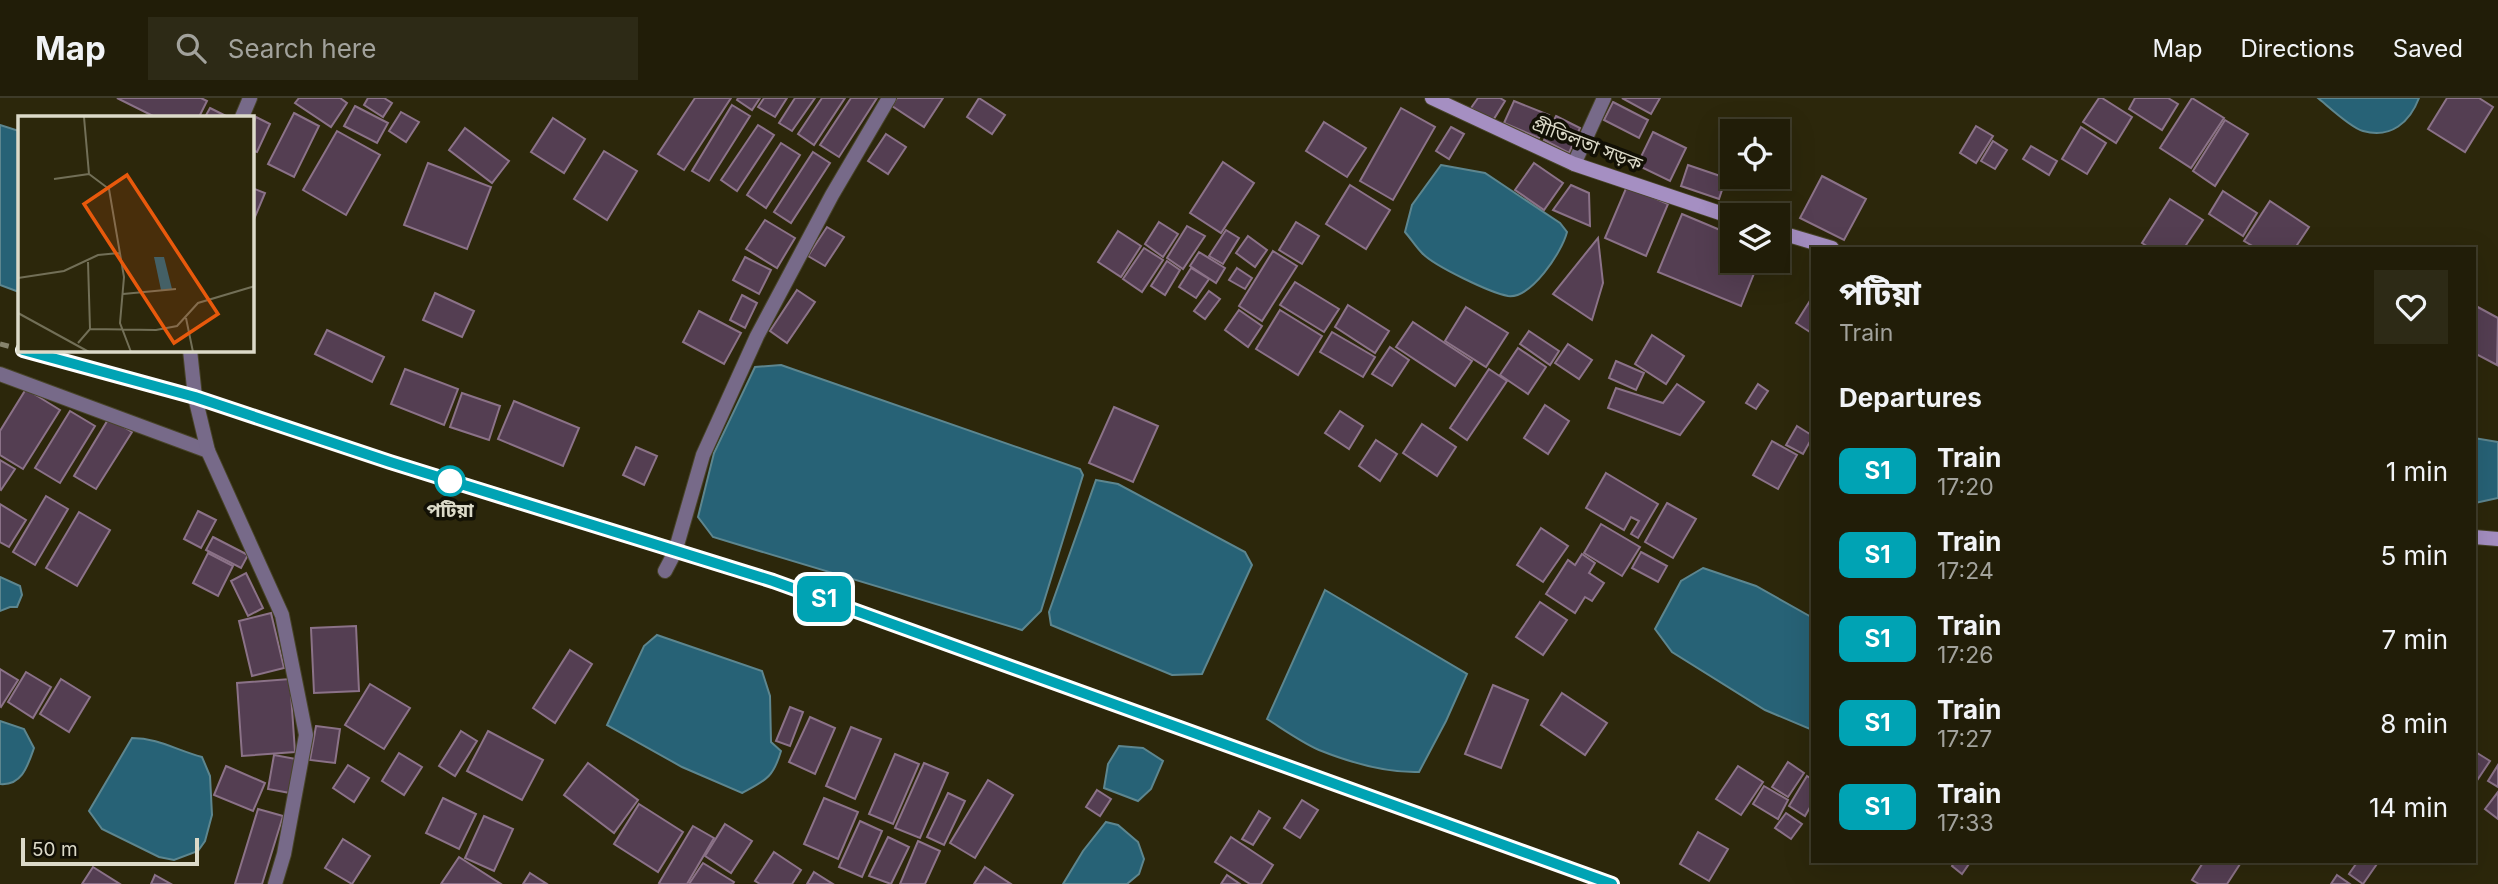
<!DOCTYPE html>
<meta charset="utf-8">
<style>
:root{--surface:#211d08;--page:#2d2a16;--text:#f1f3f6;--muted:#a2a29c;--line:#3e3b29}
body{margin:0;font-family:Inter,"Noto Sans Bengali",sans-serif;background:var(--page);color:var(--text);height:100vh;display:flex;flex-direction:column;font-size:26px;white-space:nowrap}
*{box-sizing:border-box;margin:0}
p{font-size:23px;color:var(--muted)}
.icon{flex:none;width:38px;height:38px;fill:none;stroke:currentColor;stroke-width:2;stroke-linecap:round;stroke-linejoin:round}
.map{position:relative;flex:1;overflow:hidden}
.details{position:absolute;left:1811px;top:149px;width:665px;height:616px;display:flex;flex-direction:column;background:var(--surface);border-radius:0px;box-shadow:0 7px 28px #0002,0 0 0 2px var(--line)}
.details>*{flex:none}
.badge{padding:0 14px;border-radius:10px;font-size:24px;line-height:46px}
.buttons{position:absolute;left:1720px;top:21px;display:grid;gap:14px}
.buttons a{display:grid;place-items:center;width:70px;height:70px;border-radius:0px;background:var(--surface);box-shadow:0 7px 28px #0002,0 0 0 2px var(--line);font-size:35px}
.scale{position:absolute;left:21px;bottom:18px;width:178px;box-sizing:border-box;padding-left:7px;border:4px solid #dcdac9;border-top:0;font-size:19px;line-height:24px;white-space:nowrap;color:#dcdac9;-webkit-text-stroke:5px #121005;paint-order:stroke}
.map>.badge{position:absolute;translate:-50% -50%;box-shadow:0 0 0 4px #fff}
h2{padding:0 28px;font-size:26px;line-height:63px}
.round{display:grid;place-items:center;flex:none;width:74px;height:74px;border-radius:0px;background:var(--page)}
.head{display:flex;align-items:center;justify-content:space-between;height:119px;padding:0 28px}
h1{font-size:33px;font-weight:700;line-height:52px}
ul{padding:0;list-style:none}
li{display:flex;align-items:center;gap:21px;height:84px;padding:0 28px}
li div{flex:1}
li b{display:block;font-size:26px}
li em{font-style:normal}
li .badge{min-width:77px;font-weight:700;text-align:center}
header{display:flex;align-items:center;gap:42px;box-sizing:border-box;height:98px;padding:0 35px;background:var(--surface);border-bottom:2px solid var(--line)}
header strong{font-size:33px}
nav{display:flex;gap:38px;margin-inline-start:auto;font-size:24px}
.search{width:490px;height:63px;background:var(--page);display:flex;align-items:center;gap:18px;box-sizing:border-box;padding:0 24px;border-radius:0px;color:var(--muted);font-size:26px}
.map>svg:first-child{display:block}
</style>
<header>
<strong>Map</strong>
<div class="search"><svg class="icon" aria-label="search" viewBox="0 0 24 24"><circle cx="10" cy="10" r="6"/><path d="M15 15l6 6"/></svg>Search here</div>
<nav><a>Map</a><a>Directions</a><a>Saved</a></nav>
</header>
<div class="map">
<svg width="2498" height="786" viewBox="0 0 2498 786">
<rect width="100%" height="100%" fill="#2c270b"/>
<g fill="#276276" stroke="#5d868f" stroke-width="2">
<path d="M2318 0H2419C2410 24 2391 41 2363 33 2351 30 2329 9 2318 0Z"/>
<path d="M0 27 19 33V194L0 187Z"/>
<path d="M1441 67 1485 75 1560 125 1567 134C1562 154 1531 201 1508 198 1491 195 1434 168 1422 155 1416 149 1411 141 1405 134L1412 107Z"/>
<path d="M781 267 1080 371 1083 377 1041 513 1022 532 713 439 698 419 714 355 755 269Z"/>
<path d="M2474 340 2498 344V400L2475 405Z"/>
<path d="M1096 382 1118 386 1245 454 1252 467 1202 576 1172 577 1051 527 1049 514Z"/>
<path d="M1703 470 1756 488 1813 520V630L1810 631 1765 612 1672 554 1655 531 1681 483Z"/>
<path d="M0 479 20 488 22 497 17 509H10L0 513Z"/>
<path d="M1325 492 1467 576 1446 623 1419 674C1387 675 1349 664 1319 652 1301 644 1283 631 1267 621Z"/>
<path d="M657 537 762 573 770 598 771 644 781 653C773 680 766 682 742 695L682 669 607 627 644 548Z"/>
<path d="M0 623 24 631 34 650C28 667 22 688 0 686Z"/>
<path d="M132 640C158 640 176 652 202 659L210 678 212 717 205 743 198 753 174 762 159 759 102 731 89 713Z"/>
<path d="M1119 648 1143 650 1163 663 1151 691 1138 703 1104 690 1108 666Z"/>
<path d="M1106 724 1118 727 1138 744 1144 761 1139 776 1127 786H1063L1083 753Z"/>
</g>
<g fill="#543e52" stroke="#8b7288" stroke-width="2">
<path d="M117 0H201L207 3 199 19H155Z"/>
<path d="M299 0H340L347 5 331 29 295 5Z"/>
<path d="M368 0H384L392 5 383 19 364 7Z"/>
<path d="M695 0H731L684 72 658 56Z"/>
<path d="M738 0H760L752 12 737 2Z"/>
<path d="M764 0H787L775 19 758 9Z"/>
<path d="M795 0H815L792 33 779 25Z"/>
<path d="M822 0H845L814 47 798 36Z"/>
<path d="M851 0H877L839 59 820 47Z"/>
<path d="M897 0H943L924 29 892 8Z"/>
<path d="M979 0 1005 17 992 36 967 19Z"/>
<path d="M1478 0H1500L1505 3 1492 24 1471 10Z"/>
<path d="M1622 0H1660L1651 16Z"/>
<path d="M2099 0H2102L2132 19 2116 45 2083 24Z"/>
<path d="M2135 0H2168L2178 6 2162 32 2129 11Z"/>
<path d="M2192 0 2224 20 2191 70 2160 50Z"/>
<path d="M2447 0H2479L2493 9 2465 54 2428 31Z"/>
<path d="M1514 3 1549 17 1539 40 1504 25Z"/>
<path d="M1613 4 1648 22 1639 40 1604 22Z"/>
<path d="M732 7 750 18 709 83 692 73Z"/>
<path d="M355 8 388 25 377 45 344 28Z"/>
<path d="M210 10 228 19H205Z"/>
<path d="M1401 10 1435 29 1393 102 1360 83Z"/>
<path d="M401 14 419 24 406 44 389 33Z"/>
<path d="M294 15 319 28 294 79 268 66Z"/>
<path d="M1556 18 1580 30 1569 55 1544 42Z"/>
<path d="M256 19 270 26 257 54 252 52V29Z"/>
<path d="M553 20 585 41 564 75 531 54Z"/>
<path d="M2225 22 2248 36 2215 88 2193 73Z"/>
<path d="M1324 24 1366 50 1347 79 1306 53Z"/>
<path d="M758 27 774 37 737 93 721 82Z"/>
<path d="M1976 28 1993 38 1976 65 1960 55Z"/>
<path d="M1451 29 1464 36 1449 61 1436 53Z"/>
<path d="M2081 29 2106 45 2087 76 2062 61Z"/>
<path d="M465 30 509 63 492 85 449 52Z"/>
<path d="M337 33 380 57 346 117 303 92Z"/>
<path d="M1653 34 1686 50 1670 83 1637 67Z"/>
<path d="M886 36 906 49 888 76 868 63Z"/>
<path d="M1993 43 2007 52 1995 71 1981 63Z"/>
<path d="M781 45 800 57 766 110 747 97Z"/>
<path d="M2031 48 2057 63 2049 77 2023 61Z"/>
<path d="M604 53 637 73 607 122 574 101Z"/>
<path d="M813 54 830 65 791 125 774 114Z"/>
<path d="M1223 64 1254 85 1221 135 1190 115Z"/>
<path d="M428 65 491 89 467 151 404 127Z"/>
<path d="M1534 65 1563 85 1544 112 1515 92Z"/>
<path d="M1688 67 1726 80 1719 101 1681 88Z"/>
<path d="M1822 78 1866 101 1844 142 1800 120Z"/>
<path d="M1350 87 1390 112 1366 151 1326 126Z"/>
<path d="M1571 87 1589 95 1590 128 1553 112Z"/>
<path d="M1627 88 1668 106 1646 158 1605 140Z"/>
<path d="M252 90 265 95 252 126Z"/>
<path d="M2223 93 2257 115 2243 138 2209 116Z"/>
<path d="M2170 101 2203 122 2184 150H2150L2142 145Z"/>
<path d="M2270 103 2309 129 2295 150H2256L2244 143Z"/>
<path d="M1682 116 1732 137V163H1759L1741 208 1658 174Z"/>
<path d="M765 122 795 140 777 170 746 151Z"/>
<path d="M1159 124 1178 136 1163 159 1145 146Z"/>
<path d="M1296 124 1319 138 1302 166 1279 152Z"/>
<path d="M1187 128 1205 138 1183 171 1167 160Z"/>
<path d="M827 129 844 139 825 168 808 158Z"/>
<path d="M1226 132 1239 140 1223 166 1209 158Z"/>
<path d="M1118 133 1141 148 1121 179 1098 164Z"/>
<path d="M1248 138 1267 152 1255 169 1236 155Z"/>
<path d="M1598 140 1603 185 1592 222 1553 196Z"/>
<path d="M1144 150 1163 162 1142 194 1123 181Z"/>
<path d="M1273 153 1297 168 1262 223 1239 208Z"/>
<path d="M1199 154 1225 170 1216 185 1190 168Z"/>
<path d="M745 159 771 172 759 196 733 182Z"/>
<path d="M1167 163 1180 172 1165 197 1151 188Z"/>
<path d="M1191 170 1209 181 1196 200 1179 189Z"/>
<path d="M1237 170 1252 180 1245 191 1229 182Z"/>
<path d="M1295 184 1339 211 1324 234 1280 207Z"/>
<path d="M797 192 815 204 787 245 770 233Z"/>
<path d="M1209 193 1220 201 1205 221 1194 213Z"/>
<path d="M435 195 474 213 462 239 423 222Z"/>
<path d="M742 197 757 205 745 230 730 222Z"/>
<path d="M1813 198V236L1796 225Z"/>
<path d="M1348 207 1389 233 1375 255 1335 229Z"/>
<path d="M2474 207 2498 220 2497 267 2474 255Z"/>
<path d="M1466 209 1508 235 1486 269 1445 243Z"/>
<path d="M1239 212 1262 228 1248 249 1225 232Z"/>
<path d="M1280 212 1322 238 1298 277 1256 251Z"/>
<path d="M699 213 741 235 724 266 683 244Z"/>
<path d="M1413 224 1472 263 1455 288 1396 249Z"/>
<path d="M327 232 384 259 372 284 315 256Z"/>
<path d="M1529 233 1559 253 1550 267 1520 246Z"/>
<path d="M1332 234 1375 259 1363 279 1320 254Z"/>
<path d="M1652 237 1684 258 1666 286 1635 266Z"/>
<path d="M1568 246 1592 262 1579 281 1555 265Z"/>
<path d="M1390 249 1409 262 1392 288 1372 276Z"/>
<path d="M1518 250 1546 269 1528 296 1500 277Z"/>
<path d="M1616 263 1644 275 1636 292 1609 280Z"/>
<path d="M405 271 458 291 444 327 391 306Z"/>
<path d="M1489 271 1507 283 1467 342 1450 330Z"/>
<path d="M1677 286 1704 304 1680 337 1608 310 1616 290 1663 305Z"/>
<path d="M1758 286 1768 293 1756 311 1746 305Z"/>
<path d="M26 291 60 312 23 371 0 357V333Z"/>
<path d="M462 295 500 308 489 342 450 329Z"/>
<path d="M514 303 579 330 563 368 498 341Z"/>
<path d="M1545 307 1569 323 1548 356 1524 340Z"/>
<path d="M1114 309 1158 328 1133 384 1089 365Z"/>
<path d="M70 313 95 328 60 385 35 370Z"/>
<path d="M1340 313 1363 328 1349 351 1325 335Z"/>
<path d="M109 320 132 334 96 391 74 378Z"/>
<path d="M1422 326 1456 349 1437 378 1403 355Z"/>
<path d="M1797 328 1813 338 1803 356 1786 347Z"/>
<path d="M1376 342 1397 356 1380 383 1359 368Z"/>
<path d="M1772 343 1797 357 1778 391 1753 377Z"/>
<path d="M636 349 657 358 644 387 623 377Z"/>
<path d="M0 362 15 371 1 392 0 391Z"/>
<path d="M1606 375 1658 406 1638 440 1631 436 1639 423 1631 419 1624 432 1586 410Z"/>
<path d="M46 398 68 411 35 467 13 454Z"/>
<path d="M1667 405 1696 421 1673 460 1645 444Z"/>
<path d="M0 406 26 422 9 449 0 444Z"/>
<path d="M198 413 216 422 201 450 184 441Z"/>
<path d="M79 414 110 432 77 488 46 470Z"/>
<path d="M1601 426 1640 449 1622 478 1584 455Z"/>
<path d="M1541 430 1568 448 1543 484 1517 467Z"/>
<path d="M213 439 248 457 241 470 206 452Z"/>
<path d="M1641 454 1667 468 1658 484 1632 470Z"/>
<path d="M208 455 233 468 218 498 193 485Z"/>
<path d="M1582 456 1595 465 1589 475 1604 485 1592 503 1585 499 1575 515 1546 496 1568 462 1575 467Z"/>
<path d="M246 475 263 510 248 518 231 483Z"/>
<path d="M1540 504 1567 522 1543 557 1516 539Z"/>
<path d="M271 515 284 570 252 578 239 523Z"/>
<path d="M356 528 359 593 314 595 311 530Z"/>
<path d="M570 552 592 566 555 625 533 610Z"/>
<path d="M0 571 18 582 1 609 0 608Z"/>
<path d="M26 574 51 589 33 620 8 604Z"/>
<path d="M61 581 90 599 69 634 40 616Z"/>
<path d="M290 581 295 654 242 658 237 585Z"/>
<path d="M370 586 410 610 384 651 345 627Z"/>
<path d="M1493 587 1528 602 1501 670 1465 656Z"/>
<path d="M1562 595 1607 625 1585 657 1541 627Z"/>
<path d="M790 609 803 614 790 648 776 643Z"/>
<path d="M810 619 835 630 815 676 789 664Z"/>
<path d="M316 628 340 631 335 665 310 662Z"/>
<path d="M851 629 881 641 855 701 826 688Z"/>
<path d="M461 633 477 643 455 678 439 668Z"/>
<path d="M488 633 543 662 522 702 467 673Z"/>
<path d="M2474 653 2490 663 2474 687Z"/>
<path d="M399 655 422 669 404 697 382 683Z"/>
<path d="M895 656 919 666 893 726 869 716Z"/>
<path d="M274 657 296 661 290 695 268 691Z"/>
<path d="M1788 664 1804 675 1788 699 1772 689Z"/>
<path d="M588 665 638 702 614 735 564 697Z"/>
<path d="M924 665 948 675 920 740 895 730Z"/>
<path d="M348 667 369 680 354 704 333 690Z"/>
<path d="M2498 667V689L2488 683Z"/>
<path d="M226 668 265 685 253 713 214 697Z"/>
<path d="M1738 668 1763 684 1741 717 1716 701Z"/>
<path d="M1807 678 1813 682V704L1805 718 1789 708Z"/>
<path d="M988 682 1013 697 975 760 950 745Z"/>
<path d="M1764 688 1788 702 1778 721 1753 706Z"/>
<path d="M1097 692 1111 701 1100 718 1086 709Z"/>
<path d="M2498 694V721L2485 711Z"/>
<path d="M948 695 965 703 944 747 927 739Z"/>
<path d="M443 700 476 716 459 751 426 735Z"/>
<path d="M824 700 858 714 838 761 804 746Z"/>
<path d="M1302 702 1318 712 1300 740 1284 730Z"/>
<path d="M639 706 683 734 658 774 614 746Z"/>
<path d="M258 711 283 718 262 786H235Z"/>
<path d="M1259 713 1270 720 1253 747 1242 741Z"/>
<path d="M1786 715 1802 726 1791 741 1775 730Z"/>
<path d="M484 718 513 731 494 773 465 760Z"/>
<path d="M860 723 882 733 862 779 839 769Z"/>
<path d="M725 726 752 743 731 775 705 758Z"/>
<path d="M693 728 714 740 687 786H661L659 785Z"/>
<path d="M1698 734 1728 751 1709 783 1680 766Z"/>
<path d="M888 739 909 749 891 786 869 778Z"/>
<path d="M1231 739 1273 767 1261 786H1250L1215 764Z"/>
<path d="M343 741 370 758 352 786 325 770Z"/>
<path d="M918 743 940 753 925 786H900Z"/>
<path d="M774 754 801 772 792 786H760L755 783Z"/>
<path d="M459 759 501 786H441Z"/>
<path d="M1955 763H1971L1962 776 1952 768Z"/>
<path d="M2204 763H2242L2227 786H2199L2192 782Z"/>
<path d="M2358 763H2379L2363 786 2349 776Z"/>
<path d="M703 765 734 784 733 786H689Z"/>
<path d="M93 769 120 786H82Z"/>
<path d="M985 769 1011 786H974Z"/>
<path d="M814 774 833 786H807Z"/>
<path d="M530 775 547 786H523Z"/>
<path d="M155 777 171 786H151Z"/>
<path d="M1227 777 1240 786H1221Z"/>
<path d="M2337 777 2350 786H2331Z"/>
</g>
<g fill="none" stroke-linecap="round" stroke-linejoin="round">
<g stroke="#484429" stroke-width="16">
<g id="minor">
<path d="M1574 66 1604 0"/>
<path d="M0 276 208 353"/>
<path d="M665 473 675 454 703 357 757 238 832 97 889 0"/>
</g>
</g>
<g stroke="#484429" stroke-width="16">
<g id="tertiary">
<path d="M242 19 250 0"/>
<path d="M190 252 195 299 208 353 282 517 306 637 284 756 275 786"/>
</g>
</g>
<g stroke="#484429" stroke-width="16">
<g id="secondary">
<path d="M1432 0 1574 66 1732 119"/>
<path d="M1778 134 1832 150"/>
<path d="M2474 439 2498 441"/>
</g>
</g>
<use href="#minor" stroke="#776a89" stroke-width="14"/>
<use href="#tertiary" stroke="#776a89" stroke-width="14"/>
<use href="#secondary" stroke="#a58fc2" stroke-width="14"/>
<g stroke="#86836c" stroke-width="5" stroke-dasharray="9 9" stroke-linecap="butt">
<path d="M0 246 19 251"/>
<path d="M23 252 195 299 390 364 773 483 1612 786"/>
</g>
</g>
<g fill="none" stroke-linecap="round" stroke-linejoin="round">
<g stroke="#fff" stroke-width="16">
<path id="line" d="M23 252 195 299 390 364 773 483 1612 786"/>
</g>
<use href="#line" stroke="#00a3b4" stroke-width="10"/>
</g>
<circle fill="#fff" stroke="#00a3b4" stroke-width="3.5" cx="450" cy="383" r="14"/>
<g text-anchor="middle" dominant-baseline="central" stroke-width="7" stroke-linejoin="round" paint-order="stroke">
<g font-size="19" fill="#dcdac9" stroke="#121005">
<text transform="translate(1587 46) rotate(21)">প্রীতিলতা সড়ক</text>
</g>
<g font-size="19" font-weight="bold" fill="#dcdac9" stroke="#121005">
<text x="450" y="412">পটিয়া</text>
</g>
</g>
<g transform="translate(18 18)">
<rect width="236" height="236" fill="#2c270b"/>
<path d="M136 141H146L154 173 143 174Z" fill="#276276"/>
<path fill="none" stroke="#726f57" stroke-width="2" d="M66 1 71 58 91 73 106 161 102 207 113 236M36 63 71 58M70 146 72 213M0 162 46 155 80 139 101 137M105 178 158 173M0 197 71 236M168 202 175 236M60 227 72 213 138 214 159 210 180 187 237 170"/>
<path fill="#e8590c" fill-opacity="0.15" stroke="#e8590c" stroke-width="3.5" d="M109 59 200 198 156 227 66 88Z"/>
<rect width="236" height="236" fill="none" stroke="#dcdac9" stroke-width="3.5"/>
</g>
</svg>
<div class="buttons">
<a><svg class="icon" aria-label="locate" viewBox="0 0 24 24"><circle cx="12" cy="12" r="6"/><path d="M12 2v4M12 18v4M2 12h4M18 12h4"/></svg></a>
<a><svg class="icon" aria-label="layers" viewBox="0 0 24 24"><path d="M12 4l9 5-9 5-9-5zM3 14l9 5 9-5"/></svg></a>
</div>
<div class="scale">50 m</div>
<b class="badge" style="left:824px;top:501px;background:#00a3b4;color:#fff">S1</b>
<section class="details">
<div class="head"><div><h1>পটিয়া</h1><p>Train</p></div><a class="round"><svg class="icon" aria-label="heart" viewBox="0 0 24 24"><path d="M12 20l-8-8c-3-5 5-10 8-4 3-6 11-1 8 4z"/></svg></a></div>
<h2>Departures</h2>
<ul>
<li><span class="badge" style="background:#00a3b4;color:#fff">S1</span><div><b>Train</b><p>17:20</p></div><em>1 min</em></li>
<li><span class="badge" style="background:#00a3b4;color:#fff">S1</span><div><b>Train</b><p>17:24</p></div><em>5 min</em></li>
<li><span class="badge" style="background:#00a3b4;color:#fff">S1</span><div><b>Train</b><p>17:26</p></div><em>7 min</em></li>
<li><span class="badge" style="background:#00a3b4;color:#fff">S1</span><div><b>Train</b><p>17:27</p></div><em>8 min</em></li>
<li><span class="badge" style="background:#00a3b4;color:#fff">S1</span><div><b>Train</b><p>17:33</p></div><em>14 min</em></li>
</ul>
</section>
</div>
